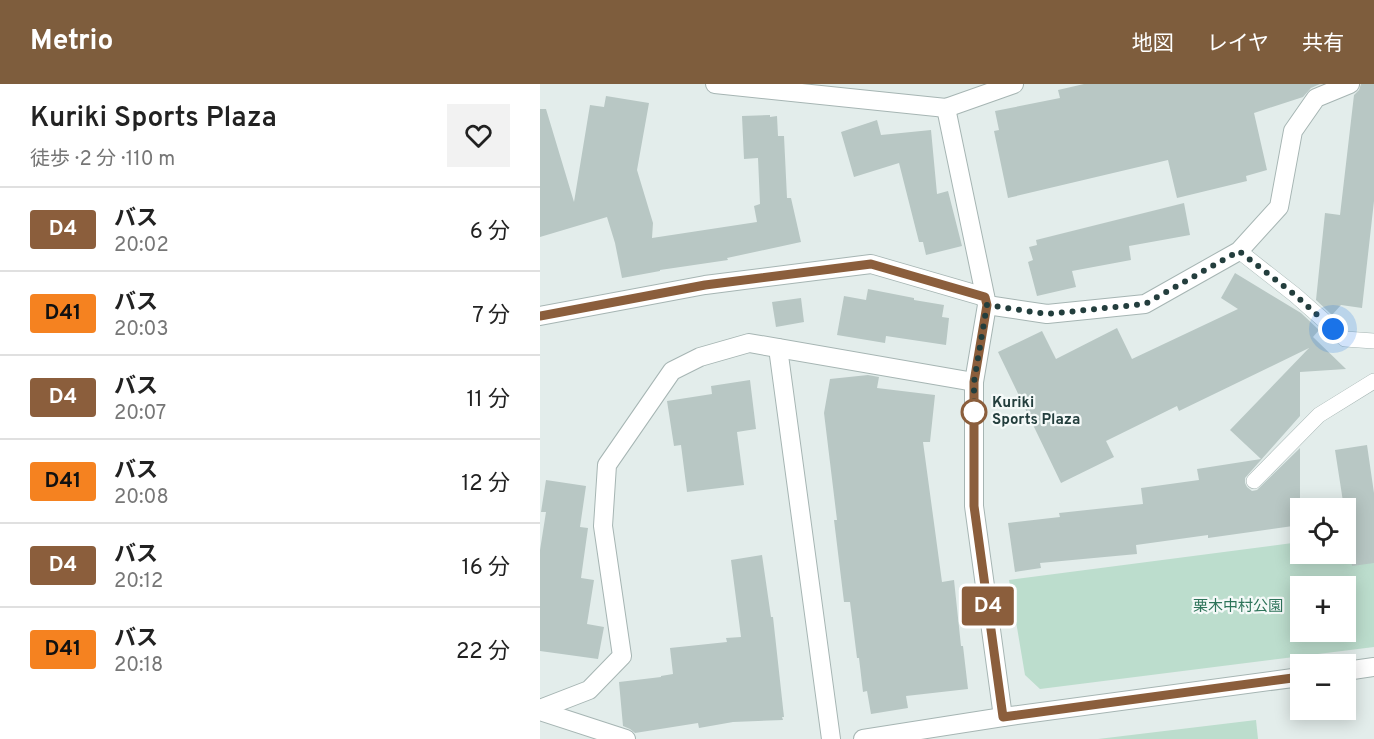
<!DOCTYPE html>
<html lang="ja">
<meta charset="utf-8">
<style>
:root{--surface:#fff;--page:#f2f2f2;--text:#222;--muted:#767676;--line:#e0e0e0;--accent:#7e5d3d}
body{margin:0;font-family:Overpass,"Noto Sans JP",sans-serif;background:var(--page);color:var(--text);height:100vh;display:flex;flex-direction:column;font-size:22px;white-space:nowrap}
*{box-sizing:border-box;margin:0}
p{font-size:20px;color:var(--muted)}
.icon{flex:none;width:33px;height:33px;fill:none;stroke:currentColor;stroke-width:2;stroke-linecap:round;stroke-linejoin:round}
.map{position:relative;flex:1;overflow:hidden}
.sheet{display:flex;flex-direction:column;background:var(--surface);width:540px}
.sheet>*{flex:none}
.badge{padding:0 12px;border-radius:4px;font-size:21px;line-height:39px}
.fabs{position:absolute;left:750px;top:414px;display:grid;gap:12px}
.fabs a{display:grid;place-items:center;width:66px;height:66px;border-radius:0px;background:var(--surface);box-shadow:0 3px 15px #0003;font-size:30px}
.you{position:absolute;width:30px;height:30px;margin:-15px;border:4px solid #fff;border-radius:50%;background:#1a73e8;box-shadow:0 0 0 9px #1a73e833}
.map>.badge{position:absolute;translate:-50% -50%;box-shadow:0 0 0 3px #fff}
.round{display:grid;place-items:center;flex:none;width:63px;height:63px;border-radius:0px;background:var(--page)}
.headline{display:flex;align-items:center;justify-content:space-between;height:102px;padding:0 30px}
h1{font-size:28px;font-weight:600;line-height:45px}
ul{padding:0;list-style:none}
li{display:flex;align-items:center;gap:18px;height:84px;padding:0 30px;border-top:2px solid var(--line)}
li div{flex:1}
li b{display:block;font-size:22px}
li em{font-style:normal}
li .badge{min-width:66px;font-weight:700;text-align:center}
header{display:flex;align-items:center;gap:36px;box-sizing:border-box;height:84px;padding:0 30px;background:var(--accent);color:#fff}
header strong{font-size:28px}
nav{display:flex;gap:33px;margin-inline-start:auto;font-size:21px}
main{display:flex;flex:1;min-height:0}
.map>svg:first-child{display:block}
</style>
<header>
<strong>Metrio</strong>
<nav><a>地図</a><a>レイヤ</a><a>共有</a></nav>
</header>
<main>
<section class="sheet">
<div class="headline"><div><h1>Kuriki Sports Plaza</h1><p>徒歩 · 2 分 · 110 m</p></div><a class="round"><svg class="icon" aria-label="heart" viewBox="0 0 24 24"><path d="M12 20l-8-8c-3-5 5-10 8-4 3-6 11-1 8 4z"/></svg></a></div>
<ul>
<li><span class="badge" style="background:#8b5e3c;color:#fff">D4</span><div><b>バス</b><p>20:02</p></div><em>6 分</em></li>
<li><span class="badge" style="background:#f58220;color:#111">D41</span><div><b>バス</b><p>20:03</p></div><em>7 分</em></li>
<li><span class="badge" style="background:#8b5e3c;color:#fff">D4</span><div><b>バス</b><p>20:07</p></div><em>11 分</em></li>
<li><span class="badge" style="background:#f58220;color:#111">D41</span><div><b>バス</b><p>20:08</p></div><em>12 分</em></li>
<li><span class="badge" style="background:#8b5e3c;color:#fff">D4</span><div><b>バス</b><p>20:12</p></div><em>16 分</em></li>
<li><span class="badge" style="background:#f58220;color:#111">D41</span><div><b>バス</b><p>20:18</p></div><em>22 分</em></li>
</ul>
</section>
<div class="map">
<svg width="834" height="655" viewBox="0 0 834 655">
<rect width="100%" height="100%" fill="#e3edeb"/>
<g fill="#bcddcd" fill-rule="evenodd">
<path d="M834 449V563L500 605 485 591 469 496 760 458V470H806V452ZM760 502H806V548H760Z"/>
<path d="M716 636 718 655H558Z"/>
</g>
<g fill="#b8c7c4">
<path d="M544 0H780L771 4 763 13 714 29 727 86 706 92 707 97 637 114 628 76 468 114 454 47 459 46 455 27 520 14 518 6Z"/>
<path d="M821 0H834V117L822 224 801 221 792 231 776 216 785 129 800 131 814 11 819 6Z"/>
<path d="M66 12 109 19 97 86 113 139 112 154 217 138 214 122 220 120 218 74 204 75 202 32 230 31V33L237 32 238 52H244L247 114H251L261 158 187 174 188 176 120 186V187L82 194 75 159 67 133 0 153V25H6L34 118 50 21 64 23Z"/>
<path d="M337 36 341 51 391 46 397 110 408 107 422 162 386 171 383 158H379L359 79 314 93 301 48Z"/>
<path d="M644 119 650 151 589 162 591 176 532 187 536 203 497 212 488 178 493 176 489 163 497 161 496 156Z"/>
<path d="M695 189 761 229 779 246 773 253 806 285 760 288V332L705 394V399L707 403 712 407 717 406 760 364V441L668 454V451L596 461 597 470 500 479 501 484 475 488 468 439 520 433 519 429 603 420 601 404 659 396 657 385 721 375 690 346 769 264 639 327 637 322 566 357 574 373 521 399 458 268 502 247 516 275 577 244 592 275 698 225 681 214Z"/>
<path d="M328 205 374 214V216L404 221 402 233 409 234 406 261 346 252 345 259 297 251 304 212 326 216Z"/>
<path d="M261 214 264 238 236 243 232 218Z"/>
<path d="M328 291 339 293 337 304 395 311 390 358H383L402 498 414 496 421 562H423L428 605 366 612 368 624 331 630 327 607 323 608 319 574H317L310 518H304L294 436H297L284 329 290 295Z"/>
<path d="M210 296 216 345 197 348 204 401 147 408 141 361 134 362 127 317 172 310 171 302Z"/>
<path d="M827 361 834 409V479L812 482 806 436V424H804L795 366Z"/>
<path d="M6 396 46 402 40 443 48 444 41 494 54 496 47 540 64 543 58 575 0 567V466L6 428H1Z"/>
<path d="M222 471 231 533H233L244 633H242L243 636 193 638 159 644 158 639 95 649 90 645 83 642 79 598 121 593V592L133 590 130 564 187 558 186 554 201 553 191 476Z"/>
</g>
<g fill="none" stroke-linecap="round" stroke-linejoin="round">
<g stroke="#a6b5b3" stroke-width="16">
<g id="service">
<path d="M699 167 755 211 805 255 834 257"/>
<path d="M714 397 779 331 834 297"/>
</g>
</g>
<g stroke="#a6b5b3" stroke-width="20">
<g id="minor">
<path d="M175 0 406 24 474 0"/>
<path d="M406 24 447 221 434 298V422L463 633"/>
<path d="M447 221 507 230 605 220 699 167 739 123 753 47 776 14 810 0"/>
<path d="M0 232 165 201 331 180 445 213"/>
<path d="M238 264 291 655"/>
<path d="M806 587 834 583"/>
<path d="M0 625 49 606 82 572 63 442 67 381 132 287 160 273 209 259 434 298"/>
<path d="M0 627 86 655"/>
<path d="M323 655 463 633 760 593"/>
</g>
</g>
<use href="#service" stroke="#fff" stroke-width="15"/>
<use href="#minor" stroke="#fff" stroke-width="18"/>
</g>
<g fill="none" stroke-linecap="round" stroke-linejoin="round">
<g stroke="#fff" stroke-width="14">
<path id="line" d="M0 232 165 201 331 180 445 213 447 221 434 298V422L463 633 760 593"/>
</g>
<use href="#line" stroke="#8b5e3c" stroke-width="9"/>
<path stroke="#233e3d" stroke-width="6" stroke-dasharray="0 10.8" d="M434 328V298L447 221 507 230 605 220 699 167 755 211 793 245"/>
</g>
<circle fill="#fff" stroke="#8b5e3c" stroke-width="3" cx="434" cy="328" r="12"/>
<g text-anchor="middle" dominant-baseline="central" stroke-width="4.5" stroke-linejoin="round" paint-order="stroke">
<g font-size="15" font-weight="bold" fill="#233e3d" stroke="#f4f9f8" text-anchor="start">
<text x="452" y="319">Kuriki<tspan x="452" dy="17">Sports Plaza</tspan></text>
</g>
<g font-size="15" fill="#2e745a" stroke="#f4f9f8">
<text x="698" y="523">栗木中村公園</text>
</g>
</g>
</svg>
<div class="fabs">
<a><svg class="icon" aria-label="locate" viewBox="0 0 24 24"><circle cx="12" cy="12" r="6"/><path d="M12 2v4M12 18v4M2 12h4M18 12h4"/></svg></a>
<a>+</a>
<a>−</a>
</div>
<div class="you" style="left:793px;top:245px"></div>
<b class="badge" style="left:448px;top:522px;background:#8b5e3c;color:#fff">D4</b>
</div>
</main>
